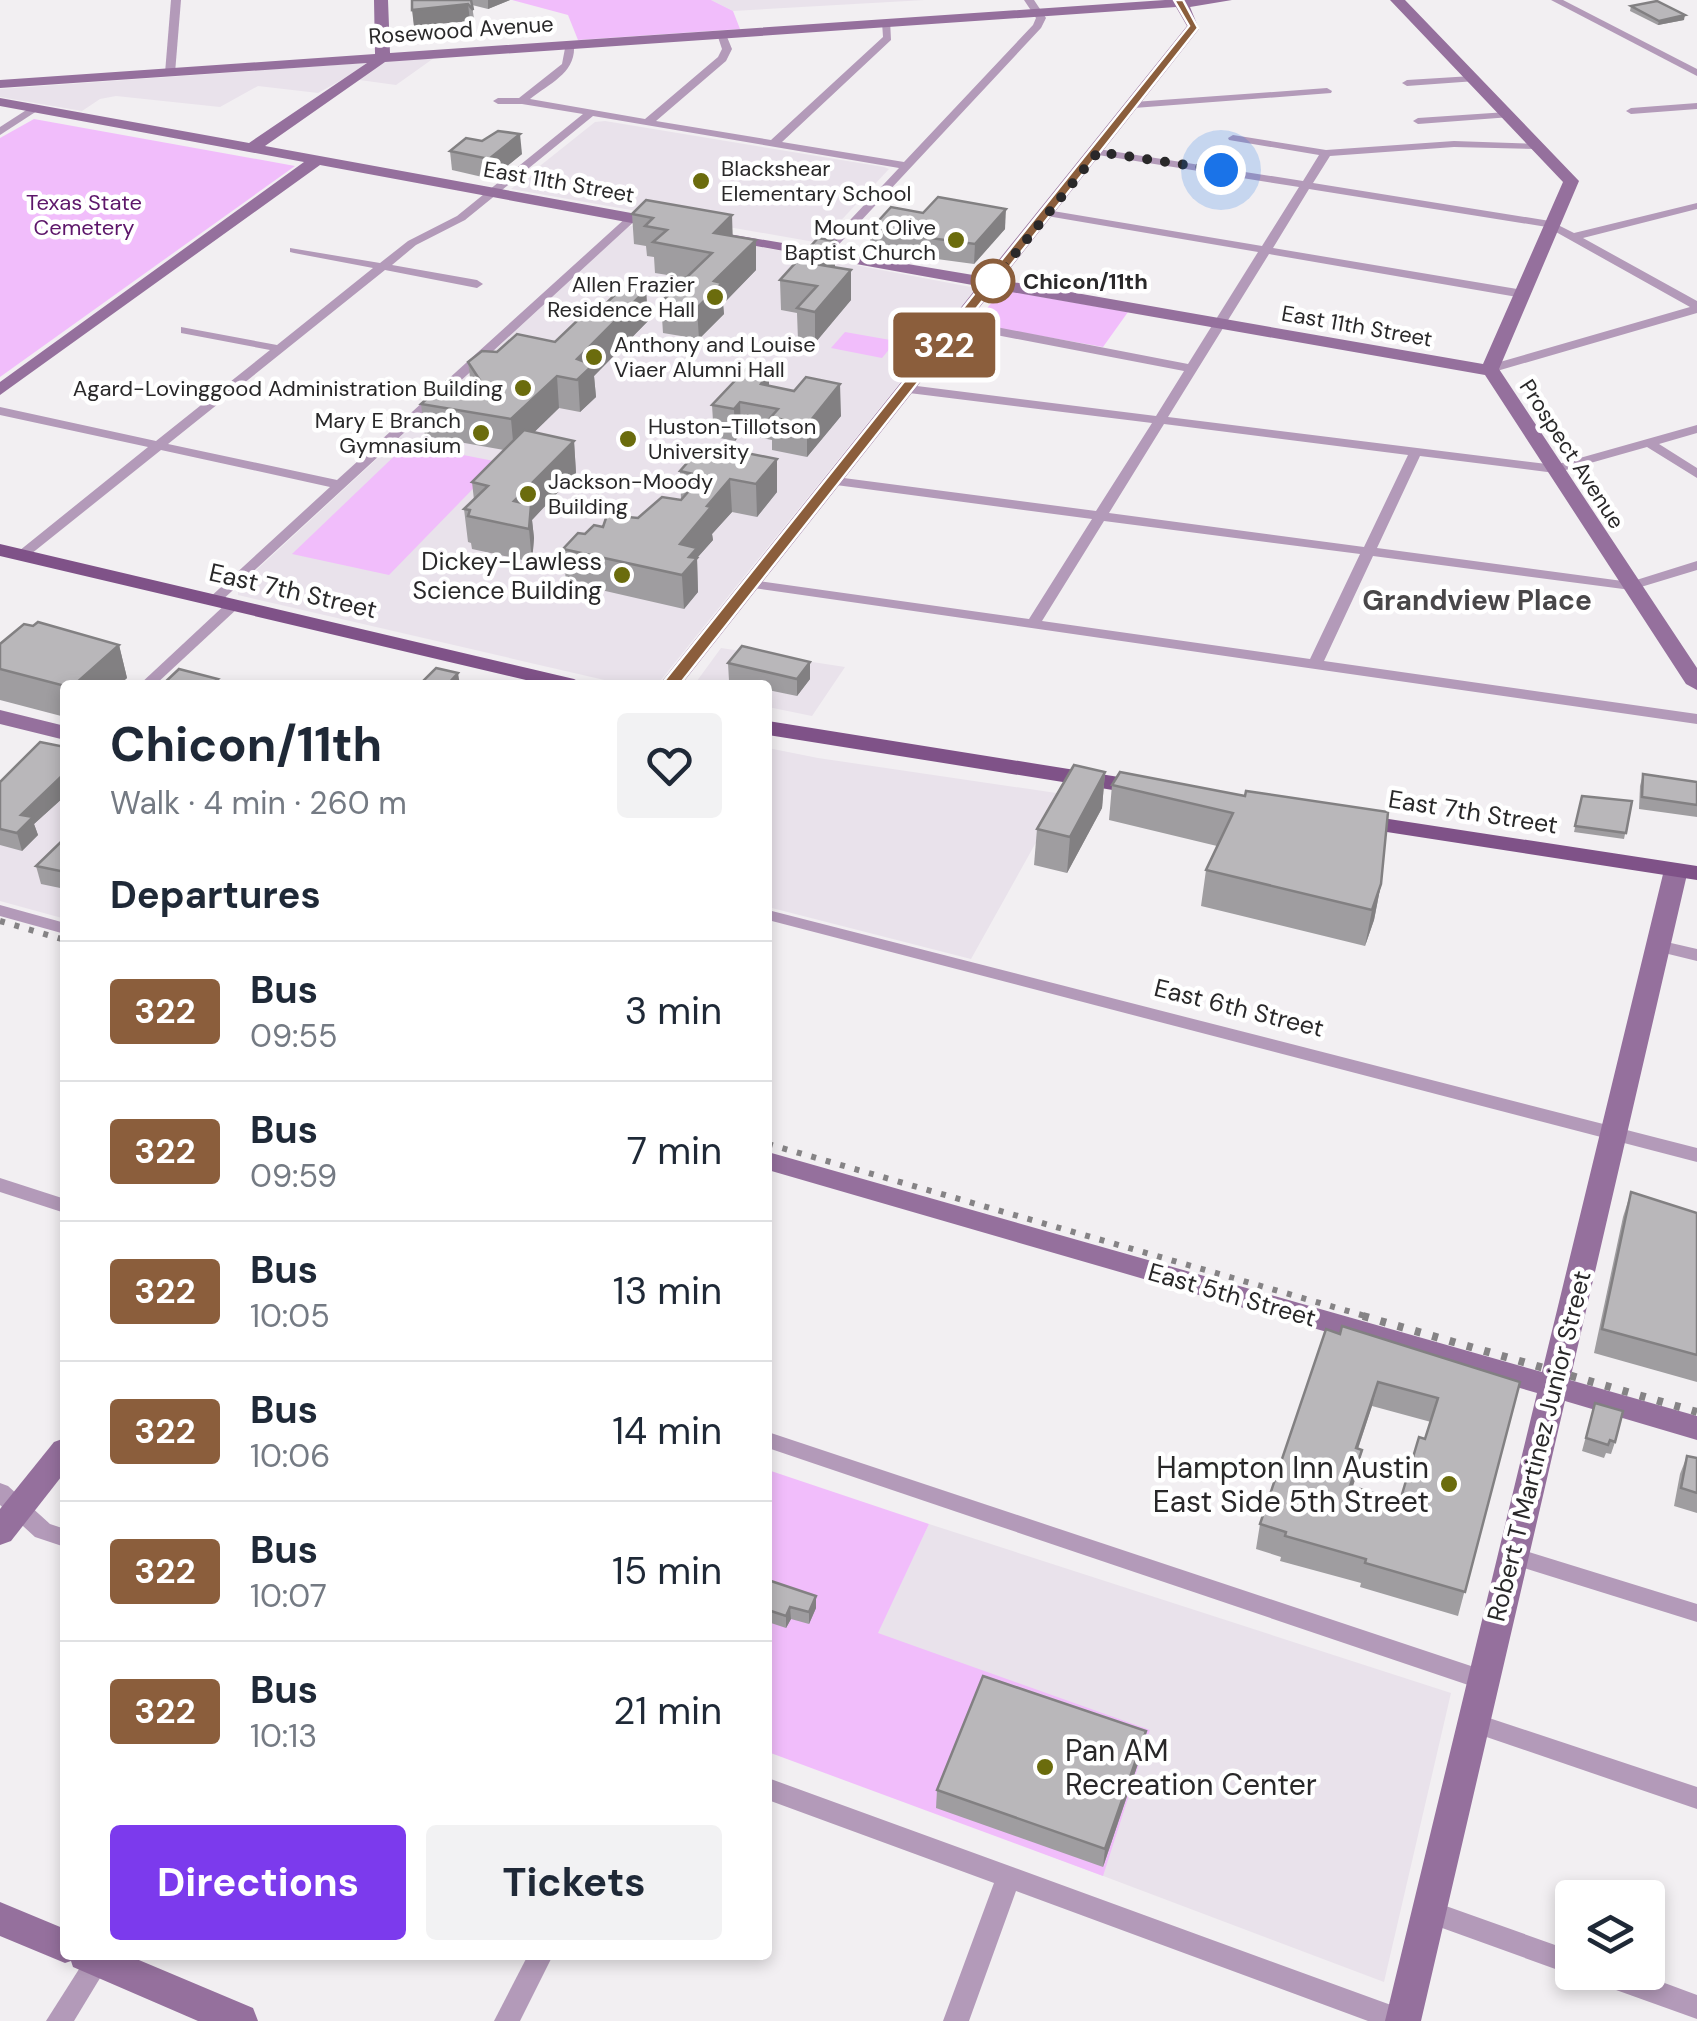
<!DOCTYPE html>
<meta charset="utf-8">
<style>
:root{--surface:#fff;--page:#f2f2f3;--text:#1f2937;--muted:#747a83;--line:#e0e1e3;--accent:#7c3aed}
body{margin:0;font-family:"DM Sans",sans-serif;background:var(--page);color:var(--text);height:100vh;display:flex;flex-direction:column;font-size:38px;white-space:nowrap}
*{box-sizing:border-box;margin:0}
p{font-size:32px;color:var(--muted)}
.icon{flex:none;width:55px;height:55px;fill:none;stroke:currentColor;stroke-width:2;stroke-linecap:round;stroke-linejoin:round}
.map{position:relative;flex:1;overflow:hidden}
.sheet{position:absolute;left:60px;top:680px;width:712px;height:1280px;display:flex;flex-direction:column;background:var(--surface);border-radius:10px;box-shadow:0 5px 15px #0003}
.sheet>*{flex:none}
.badge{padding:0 20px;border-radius:8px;font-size:35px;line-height:65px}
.tools{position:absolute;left:1555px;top:1880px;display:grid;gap:20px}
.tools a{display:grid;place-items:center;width:110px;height:110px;border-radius:10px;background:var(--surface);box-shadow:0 5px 15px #0003;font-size:50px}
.you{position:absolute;width:50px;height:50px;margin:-25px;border:8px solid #fff;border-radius:50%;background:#1a73e8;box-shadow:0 0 0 15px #1a73e833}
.map>.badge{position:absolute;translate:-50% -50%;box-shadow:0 0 0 5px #fff}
h2{padding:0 50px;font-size:38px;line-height:90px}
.round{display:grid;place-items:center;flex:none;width:105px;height:105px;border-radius:10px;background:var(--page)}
.summary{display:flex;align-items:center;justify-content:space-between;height:170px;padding:0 50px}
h1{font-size:48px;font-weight:700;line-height:75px}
.action{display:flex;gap:20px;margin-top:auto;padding:20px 50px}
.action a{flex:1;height:115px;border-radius:10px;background:var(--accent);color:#fff;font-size:40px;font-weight:700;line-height:115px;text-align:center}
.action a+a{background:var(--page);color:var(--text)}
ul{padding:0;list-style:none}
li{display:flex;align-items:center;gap:30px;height:140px;padding:0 50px;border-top:2px solid var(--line)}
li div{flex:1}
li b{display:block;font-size:38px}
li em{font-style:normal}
li .badge{min-width:110px;font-weight:700;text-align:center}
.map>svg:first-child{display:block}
</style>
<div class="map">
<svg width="1697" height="2021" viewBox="0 0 1697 2021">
<rect width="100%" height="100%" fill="#f2eff2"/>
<g fill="#e9e2eb">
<path d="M711 0H925L733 11Z"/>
<path d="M434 58 396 85 345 78 318 93 258 86 220 107 116 96 100 99 82 111 0 97V89Z"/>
<path d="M605 121 884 167 889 169 820 243 511 189 595 122Z"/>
<path d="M639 224 976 288 657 685H626L238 595V587L628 227Z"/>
<path d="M721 648 845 667 812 716 768 707V685H694Z"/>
<path d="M65 742V915L62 918 0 901V801Z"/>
<path d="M768 748 818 758 1063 794 971 959 768 907Z"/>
<path d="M929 1524 1451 1693 1384 1982 881 1792 877 1633Z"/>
</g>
<g fill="#f1bdfb">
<path d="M512 0H711L733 11 740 29 578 40 568 15Z"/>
<path d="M34 119 295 166 0 377V138Z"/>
<path d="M1002 290 1128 312 1103 347 974 324Z"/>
<path d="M845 332 896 341 882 358 831 348Z"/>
<path d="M407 444 499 462 389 575 292 554Z"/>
<path d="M768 1470 929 1524 878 1633 1150 1730 1103 1876 768 1752Z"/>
</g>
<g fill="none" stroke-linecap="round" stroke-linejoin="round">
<g fill="#b39ab9" fill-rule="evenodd">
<path d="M171 0H181L175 73 170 76 165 73Z"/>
<path d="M1024 0H1034L1046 18 1041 28 829 255 819 253 899 168 593 116 465 220 416 245 392 265 477 280 483 284 477 288 385 270 168 444 337 480 628 216 638 218 219 603H209L207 600 330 487 161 450 26 558 21 559 14 555 148 447 0 415V407L156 441 270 350 181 333V327L277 345 373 268 294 253 290 252V248L380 263 408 241 457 216 583 114 522 104H498L493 101 498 98H519L562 64 566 43 574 45C576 73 550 83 530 99L645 119 718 57 722 49 717 34 725 32 732 49 726 61 656 121 771 140 883 37 882 22 890 20 891 40 782 142 904 162 1033 25 1036 18Z"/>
<path d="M1551 0H1563L1697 69V76Z"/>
<path d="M1472 76 1476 77V81L1407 86 1402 83 1407 80Z"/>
<path d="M1327 88 1332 91 1331 93 1134 108 1129 105 1134 102Z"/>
<path d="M1697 103V109L1631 114 1626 111 1631 108Z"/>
<path d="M31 107 40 109 0 135V127Z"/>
<path d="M1507 112 1511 113V117L1418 124 1413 121 1418 118Z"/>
<path d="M1233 135 1326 150 1454 141 1541 144V148L1537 149 1454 147 1330 156 1313 183 1550 221 1574 233 1697 203V209L1583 238 1697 301V313L1490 373 1486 372V366L1690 307 1547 227 1309 189 1273 248 1523 290 1529 294 1523 298 1269 254 1168 417 1555 465 1697 425V433L1659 444 1697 468V478L1647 447 1555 473 1420 456 1377 548 1630 582 1697 561V570L1631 590 1373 556 1324 661 1697 714V724L747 587 745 584 752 580 1029 619 1092 519 836 485 829 481 836 477 1096 511 1152 423 909 393 903 389 909 385 1156 416 1184 371 960 328 954 324 960 320 1188 364 1258 252 1047 216 1041 213 1047 210 1262 246 1299 187 1098 155 1093 152 1098 149 1303 181 1319 155 1229 140 1228 138ZM1164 424 1408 455 1364 547 1109 513ZM1104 521 1360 554 1310 659 1042 621Z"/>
<path d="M233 601 240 605 238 608 155 685H139L228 602Z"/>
<path d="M0 905 65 923V934L0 916Z"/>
<path d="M768 910 1697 1148V1162L768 920Z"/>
<path d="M1658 940 1697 949V961L1652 950 1650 946Z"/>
<path d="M0 1178 65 1199V1213L0 1192Z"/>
<path d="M768 1432 1483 1670 1491 1673 1494 1680 1491 1687 1483 1690 768 1448Z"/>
<path d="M0 1483 8 1486 50 1524 65 1529V1547L35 1537 0 1505Z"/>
<path d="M1513 1547 1697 1604V1622L1505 1562 1502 1556 1505 1550Z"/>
<path d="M1474 1713 1697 1787V1809L1466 1730 1462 1723 1466 1716Z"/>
<path d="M768 1778 1402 2009 1411 2012 1415 2021H1368L1016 1891 969 2021H943L994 1883 768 1800Z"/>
<path d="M1429 1900 1572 1951V1972H1578L1572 1975 1420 1920 1417 1912 1420 1904Z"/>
<path d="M88 1955H114L74 2021H46Z"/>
<path d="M528 1955H553L520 2021H494Z"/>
<path d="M1588 1972H1635L1697 1995V2019L1591 1981Z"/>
</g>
<g fill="#95709d" fill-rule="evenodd">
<path d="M374 0H388L390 53 1165 0H1232L1190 7 1199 29 1001 280 1483 364 1563 182 1390 0H1405L1579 181 1499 369 1697 668V690L1686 684 1485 375 994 289 681 685H659L978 286 723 240 717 238V232L985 277 1187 26 1176 7 385 62 265 146 664 219 672 224 664 229 320 165 0 395V382L304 162 0 106V98L249 143 367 63 0 88V80L375 54Z"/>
<path d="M0 710 65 726V740L0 724Z"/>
<path d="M1676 863 1688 870 1570 1380 1697 1416V1440L1565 1401 1421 2021H1385L1537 1393 768 1170V1152L1542 1372 1664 870Z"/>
<path d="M65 1438V1472L11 1541 0 1545V1509L54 1442Z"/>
<path d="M0 1902 65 1929V1955H127L253 2008 258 2021H198L73 1967 71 1961 65 1963 0 1936Z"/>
</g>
<g fill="#7f5288" fill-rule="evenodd">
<path d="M0 544 574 679 585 685H547L0 556Z"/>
<path d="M768 721 1144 781 1155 788 1144 795 768 735Z"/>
<path d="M1356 814 1697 866V880L1348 826 1345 821 1348 816Z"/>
</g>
<g stroke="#858385" stroke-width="6" stroke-dasharray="5 10" stroke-linecap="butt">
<path d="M0 921 65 940"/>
<path d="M768 1144 1372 1318"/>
</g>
<path stroke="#858385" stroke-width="8" stroke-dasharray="6 12" stroke-linecap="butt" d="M1363 1316 1697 1412"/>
</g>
<g fill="#9f9da0" fill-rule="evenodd">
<path d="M412 0H510L488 9 472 5 475 26 470 21 414 26Z"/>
<path d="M1631 6 1684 20 1658 25 1630 11Z"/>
<path d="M482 141 522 154 491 179 452 170 450 151Z"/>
<path d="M632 214 756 240V270L723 304 724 314 699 339 663 333 661 302 686 278 655 273 654 257 647 256 646 246 634 244Z"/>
<path d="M1005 229 974 264 870 250V230Z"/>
<path d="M835 267 851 270V300L815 343 798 340 797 313 781 310 780 280Z"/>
<path d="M646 290 648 321 594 376 596 397 580 412 559 408 534 432 574 441 576 473 532 520 534 538 532 562 472 549 471 543 468 542 464 509 474 500 472 482 504 450 425 436 421 404 471 385 468 362 497 352 555 342 591 318Z"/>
<path d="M769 373V386L841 416 807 457 772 450V440L741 434 735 441 714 437 712 405Z"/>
<path d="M696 453 777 492 757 517 732 512 712 534 713 540 697 558 698 592 684 609 566 582 563 549 585 534 603 527 638 518 681 500 680 471Z"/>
<path d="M0 644 119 645 127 678 119 685H65V717L0 700Z"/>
<path d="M728 663 810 679 797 696 768 690V685H747L729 681Z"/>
<path d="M65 747V796L34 824 38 835 22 851 0 845V782Z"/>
<path d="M1105 772 1102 808 1067 873 1034 865 1037 829Z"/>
<path d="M1643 774 1697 782V817L1639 809 1640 786Z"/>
<path d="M1112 785 1245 796 1381 884 1374 920 1365 946 1201 906 1206 870 1217 846 1109 820Z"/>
<path d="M1582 796 1632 801 1624 839 1574 832Z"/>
<path d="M65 838V889L41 884 36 866Z"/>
<path d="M1631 1192 1697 1213V1382L1594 1353 1623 1217Z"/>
<path d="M1326 1329 1520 1382 1458 1616 1360 1587 1361 1583 1280 1561 1281 1557 1256 1549 1260 1524ZM1372 1406 1431 1422 1425 1439 1400 1501 1352 1487 1357 1474 1358 1449Z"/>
<path d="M1595 1403 1615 1442 1611 1454 1606 1453 1604 1458 1582 1451Z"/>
<path d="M1687 1456 1697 1458V1513L1674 1506 1680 1474Z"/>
<path d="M768 1580 816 1608 809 1624 791 1619 786 1628 768 1622Z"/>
<path d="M1146 1731 1143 1749 1103 1867 936 1808 937 1790Z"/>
</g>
<g fill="#828082">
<path d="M488 0H510L488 9Z"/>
<path d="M468 4 470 21 414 26 412 10Z"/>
<path d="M1685 15 1684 20 1658 25 1659 21Z"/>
<path d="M520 134 522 154 491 179 489 159Z"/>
<path d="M1006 209 1005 229 974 264 975 244Z"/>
<path d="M732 215 733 245 714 233Z"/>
<path d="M756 240V270L723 304 724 314 699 339 697 308 714 281Z"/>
<path d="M835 241V271L814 264Z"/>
<path d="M851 270V300L815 343V312Z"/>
<path d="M646 290 648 321 594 376 596 397 580 412 577 359Z"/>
<path d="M769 373V405L761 384Z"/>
<path d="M557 376 559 408 514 452 511 419Z"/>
<path d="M840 384 841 416 807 457V425Z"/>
<path d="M740 402 741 434 735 441 734 409Z"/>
<path d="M574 441 576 473 532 520 534 538 532 562 529 529 514 501Z"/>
<path d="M777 459V492L757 517 756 484Z"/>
<path d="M730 479 732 512 712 534 713 540 697 558 698 592 684 609 680 544 707 506Z"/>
<path d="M119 645 127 678 119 685H74Z"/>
<path d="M810 662V679L797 696V679Z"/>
<path d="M458 673 460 685H447Z"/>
<path d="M1105 772 1102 808 1067 873 1070 837Z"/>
<path d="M65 773V796L34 824 38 835 22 851 17 833 21 815Z"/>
<path d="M1381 884 1374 920 1365 946 1372 910Z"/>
<path d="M1378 1382 1372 1406 1350 1472 1356 1448Z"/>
<path d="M1362 1450 1357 1474 1345 1510 1350 1486Z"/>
<path d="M816 1596V1608L809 1624V1612Z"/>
<path d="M790 1607 791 1619 786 1628V1616Z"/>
<path d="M1146 1731 1143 1749 1103 1867 1105 1849Z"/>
</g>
<g fill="#b9b7ba" stroke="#828082" stroke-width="2.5" fill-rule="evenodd">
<path d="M412 0H471L473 10 468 4 412 10Z"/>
<path d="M1657 1 1685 15 1659 21 1631 6Z"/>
<path d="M498 131 520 134 489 159 450 151 466 138 482 141Z"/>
<path d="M938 197 1006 209 975 244 870 230 891 207 923 213Z"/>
<path d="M646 200 732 215 714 233 756 240 714 281 722 283 697 308 661 302 712 253 653 242 667 230 645 226 653 218 632 214Z"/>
<path d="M818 238 835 241 814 264 851 270 815 312 797 308 817 286 780 280Z"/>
<path d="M624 286 646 290 577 359 593 365 577 380 557 376 511 419 421 404 448 380 485 388 468 362 482 351 497 352 517 334 555 342 581 317 591 318Z"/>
<path d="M746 369 769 373 761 384 794 391 806 377 840 384 807 425 771 417 778 409 740 402 734 409 712 405Z"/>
<path d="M524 430 574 441 514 501 531 505 529 529 468 516 470 510 464 509 488 486 472 482Z"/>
<path d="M711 446 777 459 756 484 730 479 707 506 711 507 680 544 697 548 689 557 697 558 682 575 563 549 578 533 585 534 594 525 603 527 607 515 638 518 662 497 681 500 702 476 680 471 696 453 703 455Z"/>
<path d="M38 622 119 645 74 685 65 686 0 669V644L24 624 33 626Z"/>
<path d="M742 646 810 662 797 679 728 663Z"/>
<path d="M436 668 458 673 447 685H429L421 683Z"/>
<path d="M179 669 218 679 210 685H162Z"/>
<path d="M40 742 65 747V773L21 815 33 817 17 833 0 829V782Z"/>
<path d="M1074 765 1105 772 1070 837 1037 829Z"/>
<path d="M1120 772 1245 796 1246 791 1388 812 1381 884 1372 910 1206 870 1233 813 1112 785Z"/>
<path d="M1643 774 1697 782V805L1642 797Z"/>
<path d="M1582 796 1632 801 1626 833 1575 826Z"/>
<path d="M65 838V872L36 866Z"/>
<path d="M1631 1192 1697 1213V1355L1602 1329Z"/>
<path d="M1342 1326 1520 1382 1465 1592 1365 1563 1366 1559 1285 1536 1286 1532 1260 1524 1326 1329 1340 1334ZM1378 1382 1438 1398 1425 1439 1419 1437 1400 1501 1350 1486 1362 1450 1356 1448Z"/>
<path d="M1595 1403 1623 1411 1615 1442 1610 1440 1608 1445 1586 1438Z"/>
<path d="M1687 1456 1697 1458V1493L1681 1488Z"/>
<path d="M768 1580 816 1596 809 1612 790 1607 786 1616 768 1610Z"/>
<path d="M983 1676 1146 1731 1105 1849 937 1790Z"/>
</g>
<path fill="#8b5e3c" stroke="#fff" stroke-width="2.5" d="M1174 0H1183L1198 28 676 689H664V681L1189 26Z"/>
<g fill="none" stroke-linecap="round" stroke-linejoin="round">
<path stroke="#292829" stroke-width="10" stroke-dasharray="0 18" d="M993 281 1098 152 1221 170"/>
</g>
<g fill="#6b6c0d" stroke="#fff" stroke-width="4">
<circle cx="701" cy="181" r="10"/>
<circle cx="956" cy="240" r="10"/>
<circle cx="715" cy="297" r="10"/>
<circle cx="594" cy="357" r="10"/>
<circle cx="523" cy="388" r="10"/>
<circle cx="481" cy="433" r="10"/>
<circle cx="628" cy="439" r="10"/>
<circle cx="528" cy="494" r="10"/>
<circle cx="622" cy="575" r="10"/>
<circle cx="1449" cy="1484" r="10"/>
<circle cx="1045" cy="1767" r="10"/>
</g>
<circle fill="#fff" stroke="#8b5e3c" stroke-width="5" cx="993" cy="281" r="20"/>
<g text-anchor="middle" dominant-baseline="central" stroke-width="9" stroke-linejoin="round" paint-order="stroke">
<g font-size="22" fill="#292829" stroke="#fff">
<text transform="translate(461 30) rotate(-4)">Rosewood Avenue</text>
<text transform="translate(559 182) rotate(10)">East 11th Street</text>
<text transform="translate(1357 326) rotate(10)">East 11th Street</text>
<text transform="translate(1572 454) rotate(57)">Prospect Avenue</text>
</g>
<g font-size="22" fill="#292829" stroke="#fff" text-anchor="start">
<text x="721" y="168">Blackshear<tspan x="721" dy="25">Elementary School</tspan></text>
<text x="936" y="227" text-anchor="end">Mount Olive<tspan x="936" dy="25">Baptist Church</tspan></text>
<text x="695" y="284" text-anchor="end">Allen Frazier<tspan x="695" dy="25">Residence Hall</tspan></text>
<text x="614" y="344">Anthony and Louise<tspan x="614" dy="25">Viaer Alumni Hall</tspan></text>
<text x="503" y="388" text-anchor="end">Agard-Lovinggood Administration Building</text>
<text x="461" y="420" text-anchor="end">Mary E Branch<tspan x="461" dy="25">Gymnasium</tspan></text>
<text x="648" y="426">Huston-Tillotson<tspan x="648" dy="25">University</tspan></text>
<text x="548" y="481">Jackson-Moody<tspan x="548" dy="25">Building</tspan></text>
</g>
<g font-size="22" fill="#5d166a" stroke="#fff">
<text x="84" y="202">Texas State<tspan x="84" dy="25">Cemetery</tspan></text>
</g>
<g font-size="22" font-weight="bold" fill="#292829" stroke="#fff" text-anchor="start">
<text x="1023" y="281">Chicon/11th</text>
</g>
<g font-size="25" fill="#292829" stroke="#fff" text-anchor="end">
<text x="602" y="561">Dickey-Lawless<tspan x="602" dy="29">Science Building</tspan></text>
</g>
<g font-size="25" fill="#292829" stroke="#fff">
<text transform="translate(293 591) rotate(13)">East 7th Street</text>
<text transform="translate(1473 812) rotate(9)">East 7th Street</text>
<text transform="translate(1239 1008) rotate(14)">East 6th Street</text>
<text transform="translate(1232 1295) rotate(16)">East 5th Street</text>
<text transform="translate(1539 1446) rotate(-76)">Robert T Martinez Junior Street</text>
</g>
<g font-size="28" font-weight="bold" fill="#494749" stroke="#fff">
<text x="1477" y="600">Grandview Place</text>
</g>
<g font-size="30" fill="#292829" stroke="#fff" text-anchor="end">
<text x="1429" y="1467">Hampton Inn Austin<tspan x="1429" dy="34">East Side 5th Street</tspan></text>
<text x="1065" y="1750" text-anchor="start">Pan AM<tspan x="1065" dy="34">Recreation Center</tspan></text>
</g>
</g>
</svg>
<div class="tools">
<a><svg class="icon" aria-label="layers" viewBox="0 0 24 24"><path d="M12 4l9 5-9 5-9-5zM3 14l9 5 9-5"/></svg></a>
</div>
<div class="you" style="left:1221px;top:170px"></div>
<b class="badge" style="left:944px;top:345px;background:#8b5e3c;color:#fff">322</b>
<section class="sheet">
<div class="summary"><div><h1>Chicon/11th</h1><p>Walk · 4 min · 260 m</p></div><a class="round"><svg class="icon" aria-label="heart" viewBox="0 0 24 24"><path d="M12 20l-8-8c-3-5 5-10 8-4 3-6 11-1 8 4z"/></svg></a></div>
<h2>Departures</h2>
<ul>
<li><span class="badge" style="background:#8b5e3c;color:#fff">322</span><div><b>Bus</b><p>09:55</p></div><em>3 min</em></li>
<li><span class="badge" style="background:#8b5e3c;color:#fff">322</span><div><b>Bus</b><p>09:59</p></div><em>7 min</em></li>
<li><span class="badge" style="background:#8b5e3c;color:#fff">322</span><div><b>Bus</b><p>10:05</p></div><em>13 min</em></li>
<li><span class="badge" style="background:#8b5e3c;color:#fff">322</span><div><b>Bus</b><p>10:06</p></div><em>14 min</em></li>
<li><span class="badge" style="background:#8b5e3c;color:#fff">322</span><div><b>Bus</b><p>10:07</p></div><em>15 min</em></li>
<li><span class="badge" style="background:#8b5e3c;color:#fff">322</span><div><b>Bus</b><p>10:13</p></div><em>21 min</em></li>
</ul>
<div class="action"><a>Directions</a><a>Tickets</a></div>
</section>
</div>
